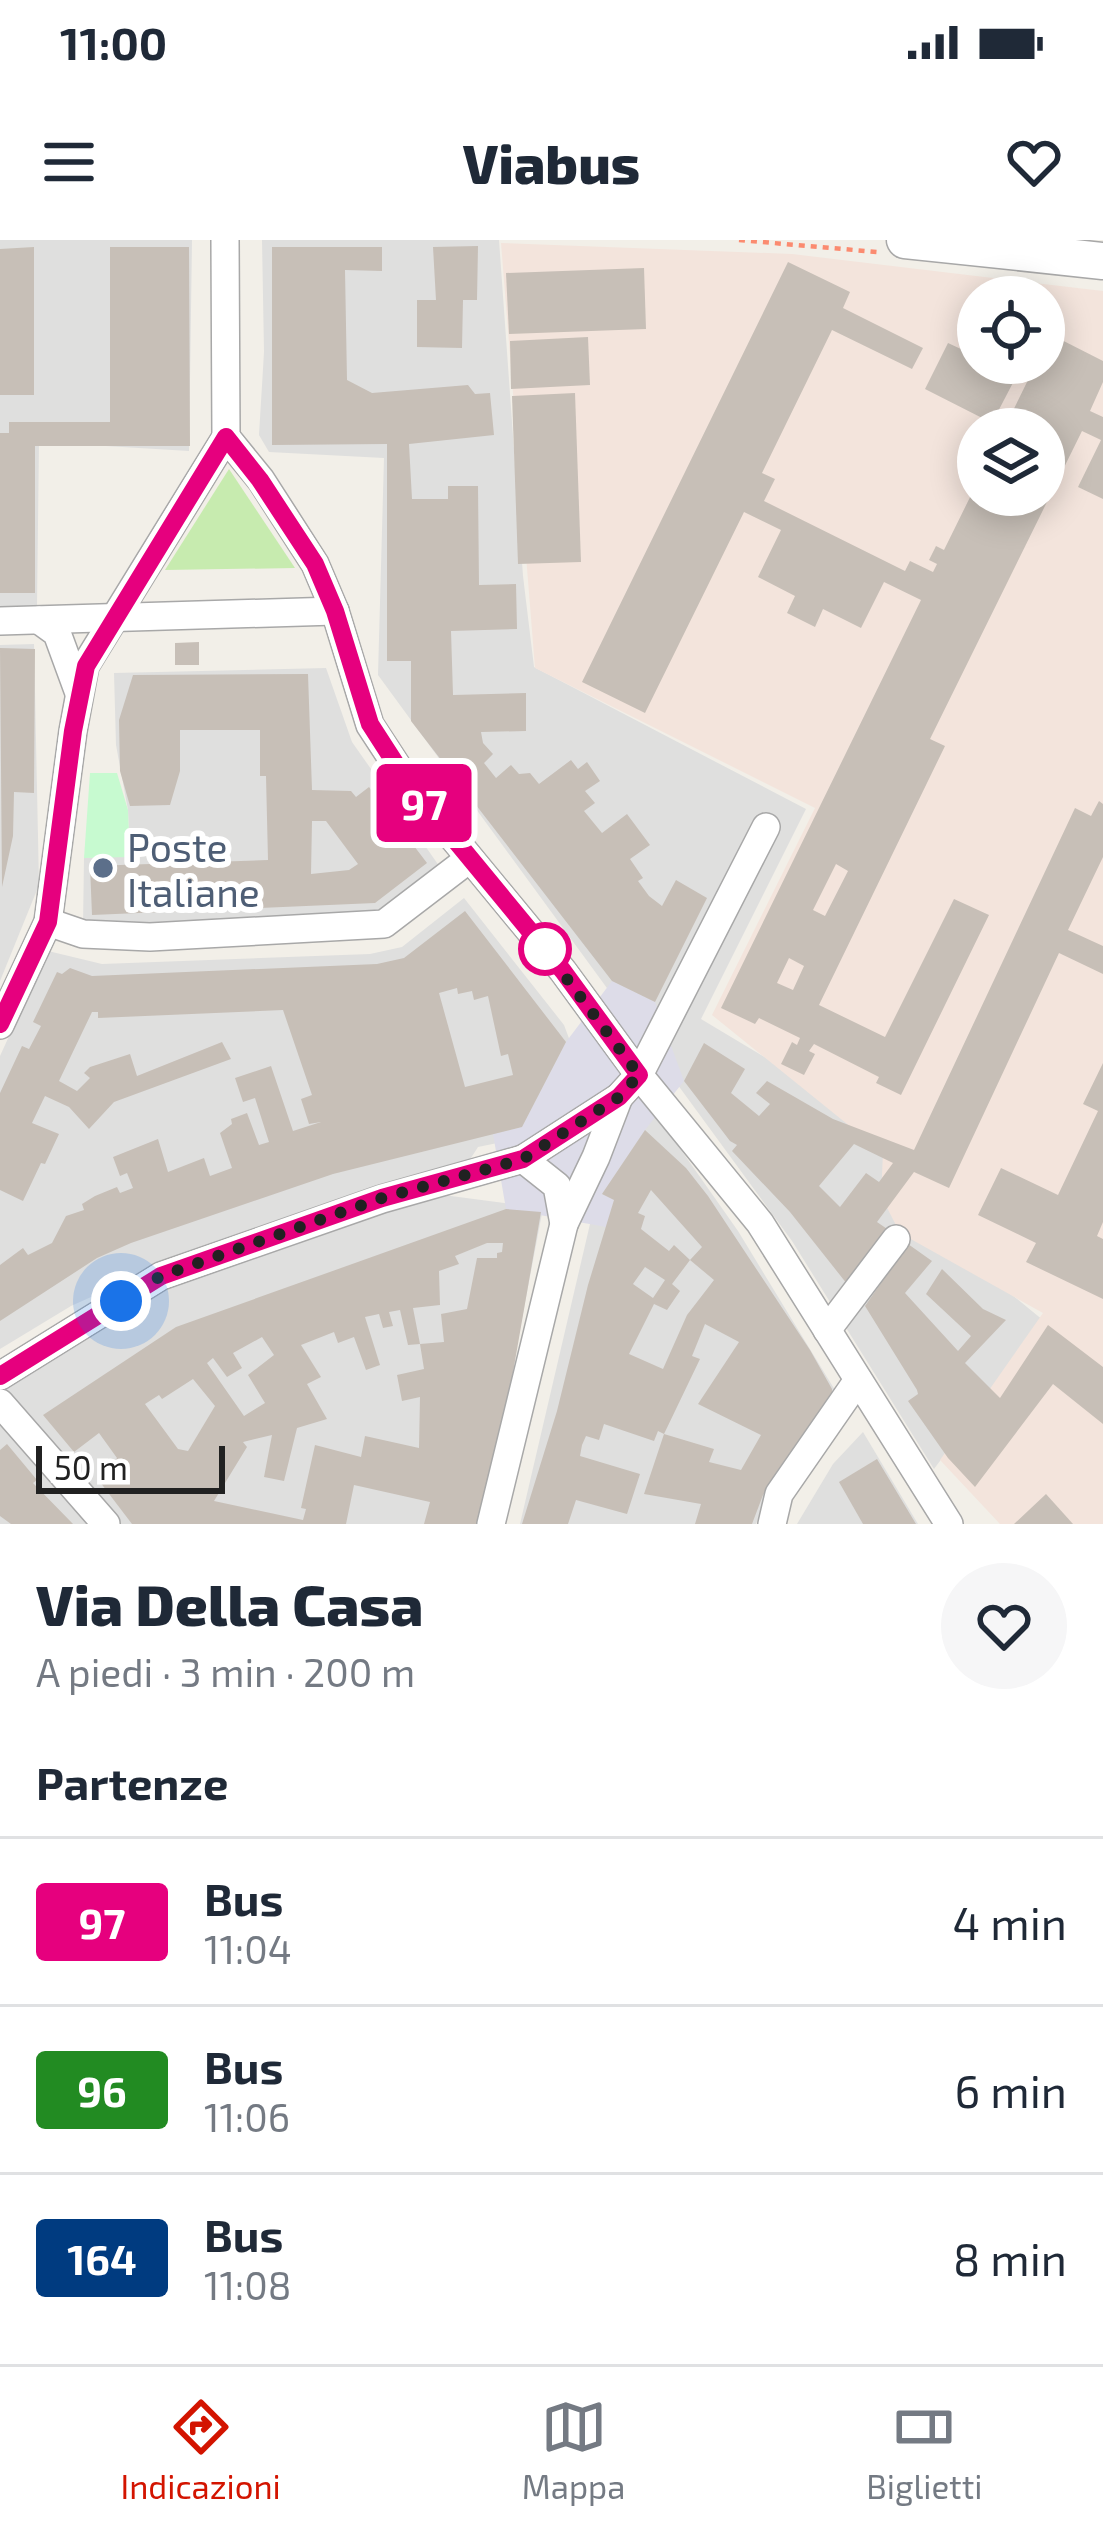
<!DOCTYPE html>
<html lang="it">
<meta charset="utf-8">
<style>
:root{--surface:#fff;--page:#f6f6f7;--text:#1f2937;--muted:#747a83;--line:#e0e1e3;--accent:#d31400}
body{margin:0;font-family:"Exo 2",sans-serif;background:var(--page);color:var(--text);height:100vh;display:flex;flex-direction:column;font-size:45px;white-space:nowrap}
*{box-sizing:border-box;margin:0}
p{font-size:39px;color:var(--muted)}
.icon{flex:none;width:66px;height:66px;fill:none;stroke:currentColor;stroke-width:2;stroke-linecap:round;stroke-linejoin:round}
.map{position:relative;height:1284px;overflow:hidden}
.panel{display:flex;flex-direction:column;background:var(--surface);flex:1}
.panel>*{flex:none}
.badge{padding:0 24px;border-radius:9px;font-size:42px;line-height:78px}
.tools{position:absolute;left:957px;top:36px;display:grid;gap:24px}
.tools a{display:grid;place-items:center;width:108px;height:108px;border-radius:50%;background:var(--surface);box-shadow:0 6px 30px #0003;font-size:60px}
.scale{position:absolute;left:36px;bottom:30px;width:189px;box-sizing:border-box;padding-left:12px;border:6px solid #212121;border-top:0;font-size:33px;line-height:42px;white-space:nowrap;color:#212121;-webkit-text-stroke:9px #fff;paint-order:stroke}
.you{position:absolute;width:60px;height:60px;margin:-30px;border:9px solid #fff;border-radius:50%;background:#1a73e8;box-shadow:0 0 0 18px #1a73e833}
.map>.badge{position:absolute;translate:-50% -50%;box-shadow:0 0 0 6px #fff}
h2{padding:0 36px;font-size:45px;line-height:108px}
.round{display:grid;place-items:center;flex:none;width:126px;height:126px;border-radius:63px;background:var(--page)}
.headline{display:flex;align-items:center;justify-content:space-between;height:204px;padding:0 36px}
h1{font-size:57px;font-weight:800;line-height:90px}
ul{padding:0;list-style:none}
li{display:flex;align-items:center;gap:36px;height:168px;padding:0 36px;border-top:3px solid var(--line)}
li div{flex:1}
li b{display:block;font-size:45px}
li em{font-style:normal}
li .badge{min-width:132px;font-weight:700;text-align:center}
.status{display:flex;justify-content:space-between;align-items:center;height:84px;padding:0 60px;background:var(--surface);direction:ltr}
.status svg{height:33px;fill:currentColor}
header{display:flex;justify-content:space-between;align-items:center;height:156px;padding:0 36px;background:var(--surface);font-size:54px;font-weight:800}
.tabs{display:flex;justify-content:space-around;align-items:center;height:168px;border-top:3px solid var(--line);background:var(--surface);font-size:33px;color:var(--muted)}
.tabs a{display:grid;justify-items:center;gap:6px}
.tabs .active{color:var(--accent)}
.map>svg:first-child{display:block}
</style>
<div class="status"><b>11:00</b><svg viewBox="0 0 49 12"><path d="M0 12V9h3v3zM5 12V6h3v6zM10 12V3h3v9zM15 12V0h3v12zM26 1h20v11H26zM47 4h2v5h-2z"/></svg></div>
<header><svg class="icon" aria-label="menu" viewBox="0 0 24 24"><path d="M4 6h16M4 12h16M4 18h16"/></svg>Viabus<svg class="icon" aria-label="heart" viewBox="0 0 24 24"><path d="M12 20l-8-8c-3-5 5-10 8-4 3-6 11-1 8 4z"/></svg></header>
<div class="map">
<svg width="1103" height="1284" viewBox="0 0 1103 1284">
<rect width="100%" height="100%" fill="#f2efe8"/>
<g fill="#dfdfde">
<path d="M0 0H192L189 211 39 202 37 366 0 367Z"/>
<path d="M262 0H499L523 336 534 427 806 569 701 779 903 900 923 982 1044 1081 934 1229 792 1001 378 435 384 218 269 212 259 195 264 112Z"/>
<path d="M34 404 39 645 0 741V405Z"/>
<path d="M326 428 352 502 442 630 372 679 83 686 84 618 130 616 128 570 116 505 114 433Z"/>
<path d="M464 658 564 785 570 801 523 888 507 901 478 907 469 921 149 1031 71 1066 0 1109V816L48 711 102 724 370 714 402 707Z"/>
<path d="M655 873 738 991 841 1160 764 1261 756 1284H520L597 954Z"/>
<path d="M428 953 543 968 483 1284H0V1147L164 1044Z"/>
<path d="M863 1192 918 1284H797L833 1224Z"/>
</g>
<path fill="#f3e4dc" fill-rule="evenodd" d="M501 3 792 14 1103 51V1284H1000L940 1220 1043 1073 900 993 881 956 883 913 712 775 815 568 535 428ZM978 57H1044V123H978ZM978 189H1044V255H978Z"/>
<path fill="#c7ebaf" d="M229 229 295 328 165 330Z"/>
<path fill="#c7fad0" d="M90 533H117L128 570 130 617 84 618Z"/>
<path fill="#dddce8" d="M612 741 655 762 684 841 645 890 602 954 614 960 606 987 506 969 493 894 522 887 566 802Z"/>
<g fill="#c7bfb7" fill-rule="evenodd">
<path d="M478 6 477 60H463L462 108 417 107V60H436L433 7Z"/>
<path d="M34 7V155H0V9Z"/>
<path d="M110 7H189L190 206H35V353H0V193H9V182H110Z"/>
<path d="M272 7H382V31L345 30 347 140 372 153 468 145 475 154 490 153 494 195 409 204 412 259H448V246H478L479 345 516 344 517 389 451 391 453 455 526 453V491L481 492 483 503 493 514 484 523 496 538 511 525 519 534 530 533 539 544 571 520 578 529 587 522 600 541 585 551 595 563 584 571 602 593 627 574 650 605 630 619 643 638 638 641 649 656 662 666 676 640 707 658 655 762 612 741 411 481V421H387V204L272 205Z"/>
<path d="M788 22 850 52 843 68 923 108 912 129 832 90 762 233 775 239 764 261 905 331 910 321 933 332 937 324 929 320 936 306 944 310 978 241V255H1044V189H1004L1028 140 1017 135 992 183 925 149 948 103 978 117V123L1003 129 1006 123H1044V91L1103 121V142L1090 171 1103 177V259L1078 247 1101 200 1082 191 930 499 945 506 819 765 885 797 954 659 989 675 901 855 876 843 879 837 814 804 809 811 815 814 804 835 781 824 792 802 797 805 800 798 759 778 755 784 721 768 921 360 884 342 861 388 823 369 815 387 787 373 795 356 758 337 781 290 744 272 645 473 582 442ZM836 624 848 631 825 676 813 670ZM789 718 804 726 793 750 777 743Z"/>
<path d="M644 28 646 89 509 94 506 33Z"/>
<path d="M588 97 590 145 511 149 510 101Z"/>
<path d="M575 153 581 322 518 324 512 156Z"/>
<path d="M199 402V425H175V403Z"/>
<path d="M0 408 35 409 34 553 14 552 13 596 2 647Z"/>
<path d="M308 434 312 550 351 551 356 557 369 547 427 623 375 663 92 675 90 626 268 620 266 536H260V490H180V531L170 565 130 566 120 531 119 480 133 435ZM312 581H326L358 624 349 630 311 634Z"/>
<path d="M1099 561 1103 564V617L1068 690 1103 706V734L1059 713 949 948 914 932 877 982 893 993 851 1049 790 972 732 911 737 905 730 901 684 841 704 803 745 829 731 853 759 876 770 864 756 853 767 841 833 879 914 910 1075 568 1091 576ZM854 904 893 923 879 942 866 933 840 967 819 946Z"/>
<path d="M465 671 566 802 522 887 333 934 131 1003 97 1018 0 1081V1025L23 1008 28 1015 52 1003 66 976 84 970 82 964 95 956 117 947 120 953 133 948 127 933 120 936 113 917 158 899 168 932 204 918 210 936 232 928 220 893 232 884 231 879 247 873 259 905 269 902 255 858 243 862 235 838 271 826 293 891 321 882 309 884 301 859 312 855 283 770 98 778V772H92L59 841 77 851 90 838 84 833 90 827 130 814 137 836 222 802 231 819 114 862 89 889 69 867 45 856 32 883 59 894 45 924 41 923 23 961 0 950V853L22 806 29 809 41 786 33 782 57 732 62 734 70 728 92 736 377 724 404 718ZM457 748 458 754 472 751 474 760 488 756 501 816 508 814 513 835 465 847 439 753Z"/>
<path d="M1103 823V982L1097 996 1103 999V1059L1026 1022 1036 1003 978 975 1001 928 1058 955 1098 871 1083 864Z"/>
<path d="M645 890 686 928 708 956 810 1110 832 1149V1156L763 1255 752 1284H695L701 1264 644 1254 664 1194 714 1209 709 1222 741 1230 761 1195 698 1164 739 1102 705 1084 692 1116 700 1119 664 1194 658 1191 654 1201 604 1184 599 1200 586 1196 582 1205 580 1216 640 1234 627 1274 576 1260 568 1284H522L557 1171 588 1045 614 960 602 954ZM651 950 702 1007 690 1020 714 1040 687 1075 663 1129 629 1114 654 1064 667 1070 680 1051 672 1044 690 1020 674 1005 669 1011 641 989 645 976 638 973ZM645 1027 665 1040 653 1058 633 1044Z"/>
<path d="M506 969 541 972 512 1138 477 1284H424L430 1262 354 1245 346 1284H132L100 1242 117 1218 99 1193 74 1212 43 1175 176 1087ZM487 1003H503L502 1012 497 1013V1018H477L467 1069 441 1074 444 1102 420 1104 424 1129 397 1135 402 1161 420 1157 419 1208 365 1196 361 1217 315 1205 301 1268 306 1269 303 1280 214 1261 247 1207 243 1202 272 1195 264 1237 284 1241 297 1188 327 1179 307 1144 321 1137 301 1105 334 1092 338 1103 354 1097 366 1130 380 1125 365 1077 379 1074 383 1088 393 1086 389 1072 400 1070 408 1105 420 1104 413 1068 440 1065 439 1031 459 1024 455 1016ZM262 1097 274 1115 248 1135 265 1163 244 1176 207 1123 213 1118 227 1137 242 1128 233 1113ZM193 1139 215 1166 188 1211 178 1209 145 1164 159 1155 162 1159Z"/>
<path d="M908 1004 932 1021 905 1053 958 1111 971 1096 926 1054 942 1029 983 1069 1006 1080 965 1123 1000 1158 1048 1085 1103 1127V1184L1053 1144 975 1247 948 1218 908 1161 918 1154 917 1150 865 1066Z"/>
<path d="M7 1204 37 1240 33 1243 73 1284H11L0 1276V1210Z"/>
<path d="M877 1219 916 1284H863L839 1242Z"/>
<path d="M1046 1254 1073 1284H1014Z"/>
</g>
<g fill="none" stroke-linecap="round" stroke-linejoin="round">
<g stroke="#a8a8a8" stroke-width="30">
<g id="minor">
<path d="M225 0 226 197"/>
<path d="M226 197 261 240 315 324 335 371 370 485 408 543 563 731 639 835 760 983 949 1284"/>
<path d="M39 380 57 393 79 453"/>
<path d="M0 381 335 371"/>
<path d="M48 682 83 694 150 697 384 684 469 619"/>
<path d="M0 785 48 682 73 491 85 426 226 197"/>
<path d="M523 919 557 946 564 984"/>
<path d="M827 1090 896 999"/>
<path d="M0 1136 161 1036 382 959 523 919 619 857 639 835 766 587"/>
<path d="M0 1163 106 1284"/>
<path d="M491 1284 564 984 596 917 619 857"/>
<path d="M772 1284 779 1254 858 1140"/>
</g>
</g>
<g stroke="#a8a8a8" stroke-width="39">
<path id="tertiary" d="M905 0 1103 21"/>
</g>
<path stroke="#fb8b70" stroke-width="4.5" stroke-dasharray="6 6" stroke-linecap="butt" d="M739 0 877 12"/>
<use href="#minor" stroke="#fff" stroke-width="27"/>
<use href="#tertiary" stroke="#fff" stroke-width="36"/>
</g>
<g fill="none" stroke-linecap="round" stroke-linejoin="round">
<g stroke="#fff" stroke-width="27">
<path id="line" d="M0 784 48 682 73 491 86 426 226 197 260 240 315 324 335 371 370 484 408 543 563 731 639 835 619 857 523 919 382 958 161 1036 0 1136"/>
</g>
<use href="#line" stroke="#e6007e" stroke-width="18"/>
<path stroke="#212121" stroke-width="12" stroke-dasharray="0 21.6" d="M121 1061 161 1036 382 958 523 919 619 857 639 835 540 703 545 709"/>
</g>
<circle fill="#5c6f8a" stroke="#fff" stroke-width="4.5" cx="103" cy="628" r="12"/>
<circle fill="#fff" stroke="#e6007e" stroke-width="6" cx="545" cy="709" r="24"/>
<g text-anchor="middle" dominant-baseline="central" stroke-width="12" stroke-linejoin="round" paint-order="stroke">
<g font-size="39" fill="#4e5e75" stroke="#fff" text-anchor="start">
<text x="127" y="606">Poste<tspan x="127" dy="45">Italiane</tspan></text>
</g>
</g>
</svg>
<div class="tools">
<a><svg class="icon" aria-label="locate" viewBox="0 0 24 24"><circle cx="12" cy="12" r="6"/><path d="M12 2v4M12 18v4M2 12h4M18 12h4"/></svg></a>
<a><svg class="icon" aria-label="layers" viewBox="0 0 24 24"><path d="M12 4l9 5-9 5-9-5zM3 14l9 5 9-5"/></svg></a>
</div>
<div class="scale">50 m</div>
<div class="you" style="left:121px;top:1061px"></div>
<b class="badge" style="left:424px;top:563px;background:#e6007e;color:#fff">97</b>
</div>
<section class="panel">
<div class="headline"><div><h1>Via Della Casa</h1><p>A piedi · 3 min · 200 m</p></div><a class="round"><svg class="icon" aria-label="heart" viewBox="0 0 24 24"><path d="M12 20l-8-8c-3-5 5-10 8-4 3-6 11-1 8 4z"/></svg></a></div>
<h2>Partenze</h2>
<ul>
<li><span class="badge" style="background:#e6007e;color:#fff">97</span><div><b>Bus</b><p>11:04</p></div><em>4 min</em></li>
<li><span class="badge" style="background:#228b22;color:#fff">96</span><div><b>Bus</b><p>11:06</p></div><em>6 min</em></li>
<li><span class="badge" style="background:#003b80;color:#fff">164</span><div><b>Bus</b><p>11:08</p></div><em>8 min</em></li>
</ul>
</section>
<nav class="tabs">
<a class="active"><svg class="icon" aria-label="directions" viewBox="0 0 24 24"><path d="M12 3l9 9-9 9-9-9zM9 14v-3h6M13 9l2 2-2 2"/></svg>Indicazioni</a>
<a><svg class="icon" aria-label="map" viewBox="0 0 24 24"><path d="M3 6l6-2 6 2 6-2v14l-6 2-6-2-6 2zM9 4v14M15 6v14"/></svg>Mappa</a>
<a><svg class="icon" aria-label="tickets" viewBox="0 0 24 24"><path d="M3 7h18v10H3zM15 7v10"/></svg>Biglietti</a>
</nav>
